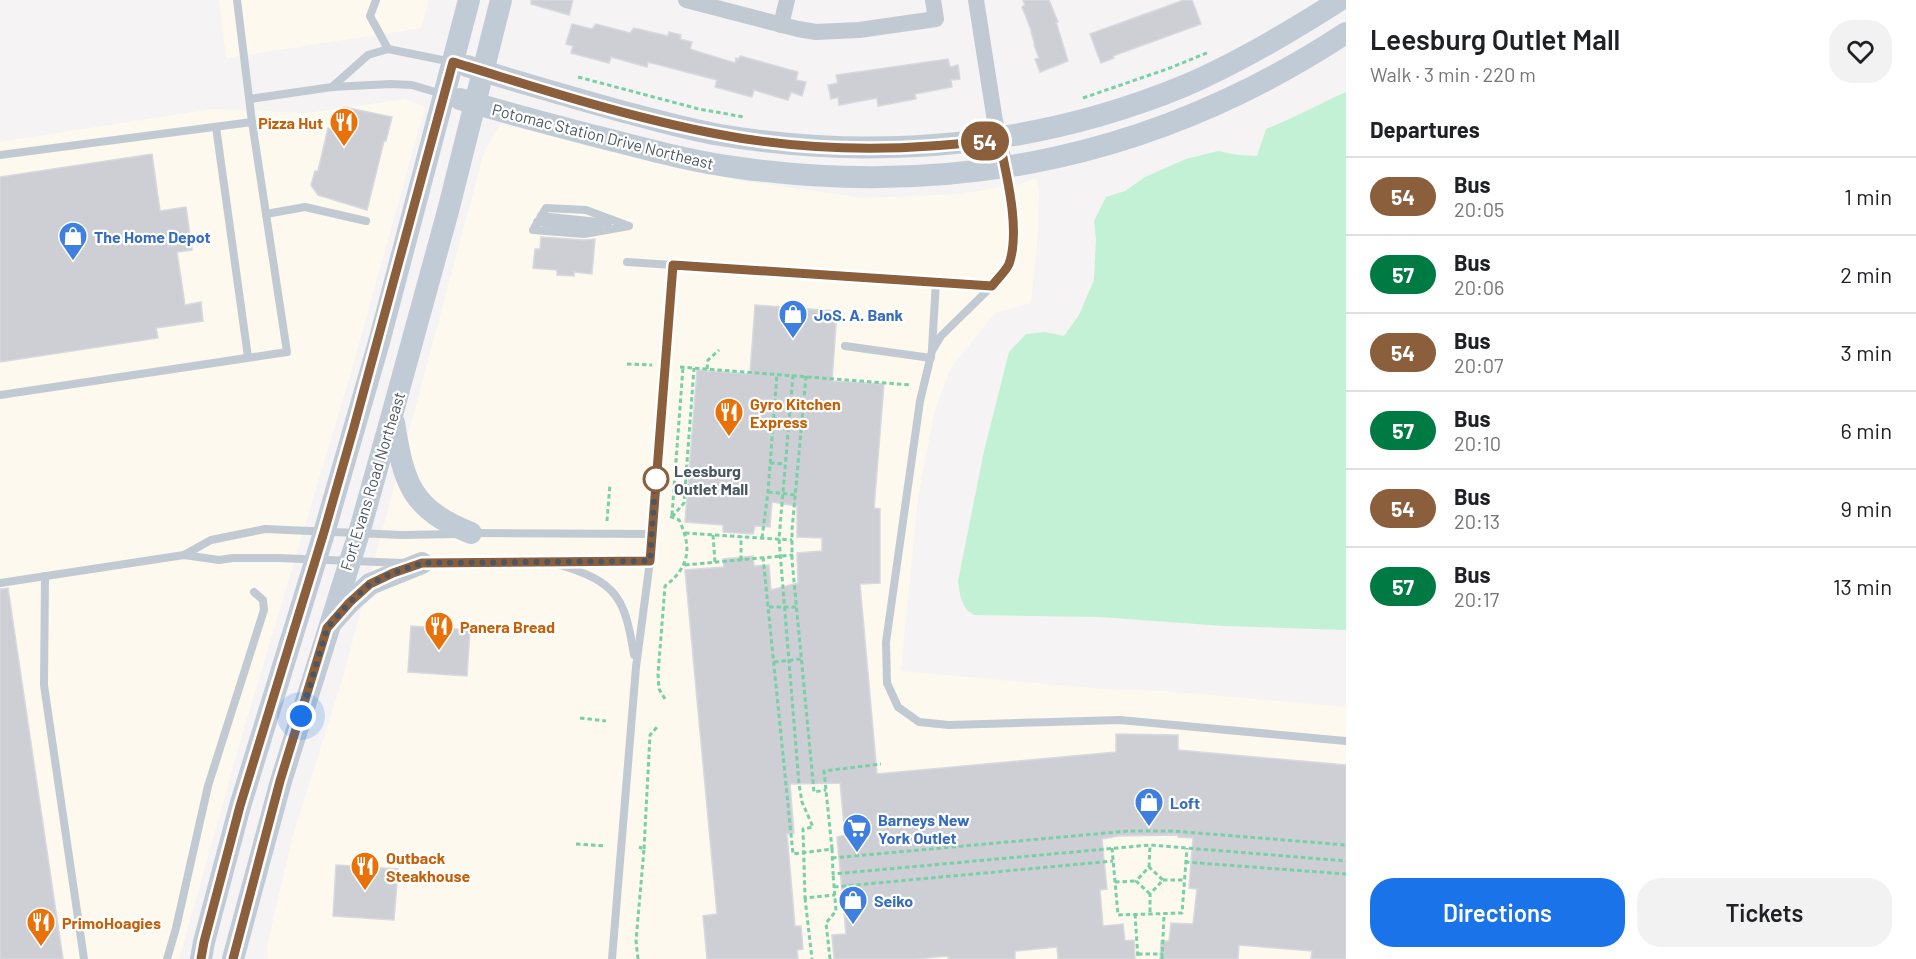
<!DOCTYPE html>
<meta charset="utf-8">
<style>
:root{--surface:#fff;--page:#f2f2f2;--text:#202124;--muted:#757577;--line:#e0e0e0;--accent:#1a73e8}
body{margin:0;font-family:Barlow,sans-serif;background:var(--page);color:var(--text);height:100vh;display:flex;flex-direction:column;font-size:22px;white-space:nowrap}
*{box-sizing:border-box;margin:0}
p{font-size:20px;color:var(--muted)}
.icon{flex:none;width:33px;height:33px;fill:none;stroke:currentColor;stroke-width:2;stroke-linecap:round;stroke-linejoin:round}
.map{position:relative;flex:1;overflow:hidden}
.sheet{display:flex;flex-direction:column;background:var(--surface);width:570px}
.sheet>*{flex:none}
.badge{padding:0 12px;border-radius:20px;font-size:21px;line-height:39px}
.you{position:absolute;width:30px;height:30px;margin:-15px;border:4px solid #fff;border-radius:50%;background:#1a73e8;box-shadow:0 0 0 9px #1a73e833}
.map>.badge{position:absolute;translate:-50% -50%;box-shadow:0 0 0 3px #fff}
h2{padding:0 24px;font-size:22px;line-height:54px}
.round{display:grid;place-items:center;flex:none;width:63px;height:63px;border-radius:24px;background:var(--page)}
.headline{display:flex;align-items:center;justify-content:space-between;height:102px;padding:0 24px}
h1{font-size:28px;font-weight:600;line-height:45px}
.cta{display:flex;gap:12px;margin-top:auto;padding:12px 24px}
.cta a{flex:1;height:69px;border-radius:24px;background:var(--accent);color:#fff;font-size:24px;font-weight:600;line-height:69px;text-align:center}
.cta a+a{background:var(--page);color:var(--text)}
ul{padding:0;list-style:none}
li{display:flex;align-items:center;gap:18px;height:78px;padding:0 24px;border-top:2px solid var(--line)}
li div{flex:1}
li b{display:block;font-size:22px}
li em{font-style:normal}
li .badge{min-width:66px;font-weight:700;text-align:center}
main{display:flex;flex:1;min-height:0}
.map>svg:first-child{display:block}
</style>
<main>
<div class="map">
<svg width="1346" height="959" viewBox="0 0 1346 959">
<rect width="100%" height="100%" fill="#f5f3f3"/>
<g fill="#fdf9ef">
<path d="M219 0H429L421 28 226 58Z"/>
<path d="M405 99 425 107 350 376 244 729 179 959H0V142L212 109 307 113Z"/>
<path d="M501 124 742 181 863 198 960 194 1020 184 1037 178 1039 191 1038 233 1031 303 995 313 951 368 935 409 918 498 901 671 1103 689 1165 691 1346 707V959H268L267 946 293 835 343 677 484 152Z"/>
</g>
<path fill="#c3f1d5" d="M1346 92V630L1224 626 1099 617 974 615C961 608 960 595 958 581L984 451 1009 352 1026 334 1045 332 1064 336 1079 315 1094 280 1096 239 1094 221 1106 197 1125 191 1145 177 1186 159 1218 151 1238 155 1257 156 1266 129C1294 118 1319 104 1346 92Z"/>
<g fill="#cdcfd5" stroke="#d7d9de" stroke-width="1.5">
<path d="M531 0H573L569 15 531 4Z"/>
<path d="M1023 0H1049L1058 22H1056L1068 61 1040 72 1035 59 1039 58 1034 45H1035L1031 32H1032L1022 7 1025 5Z"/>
<path d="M1184 0H1192L1201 24 1113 56 1114 58 1101 63 1090 34Z"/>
<path d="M572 24 592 29 596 24 630 33 634 28 668 36 669 32 681 35 680 39 692 42 690 49 699 52 735 63 736 58 739 59 740 56 798 72 796 80 806 82 802 96 791 92 788 100 754 90 752 97 715 87 717 80 648 62 647 67 611 57 609 63 571 53 573 46 566 44Z"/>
<path d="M948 59 950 67 958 65 960 79 951 80 952 87 915 94 916 99 878 106 877 98 839 105 838 97 831 99 828 85 838 83 836 75Z"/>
<path d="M344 107 392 117 386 141H384L367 210 318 195 311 185 315 171H318L328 128 339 130Z"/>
<path d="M152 154 160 211 186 207 192 250 177 252 185 305 201 302 203 321 156 328 158 338 0 362V177Z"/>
<path d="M541 237 584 240 595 239 592 274 574 272V276L557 275V270L533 268 535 249H540Z"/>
<path d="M755 305 837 311 832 381 884 384 874 508 880 509V583L860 584 877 774 1116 752V734L1178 735V750L1346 765V959H1311L1312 951 1239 945 1238 959H1160L1161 941H1169L1171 923 1193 924 1197 889 1189 888 1193 838 1178 837V835L1118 836 1102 839 1107 889 1100 890 1103 926 1123 924 1125 941 1134 940 1135 959H1058L1057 947 1015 951V959H948V956L916 959H834L832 935 846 934 837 837 845 835 840 783 790 784 794 833 787 834 795 926H801L803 949 797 950 798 959H707L703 916 717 914 685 570 724 567 723 559 753 556 754 566 769 565 771 590 798 583 797 553 822 551V538L797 537V506L772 502 770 527 755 526 753 534 723 532V525L685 522 697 370 750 374Z"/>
<path d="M8 588 63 959H0V589Z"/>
<path d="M411 626 470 630 467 676 408 672Z"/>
<path d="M336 865 398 869 394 920 333 916Z"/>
</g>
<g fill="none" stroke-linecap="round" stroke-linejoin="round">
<g stroke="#7ad0a6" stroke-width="3" stroke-dasharray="4.5 3" stroke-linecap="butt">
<path d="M578 77 699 109 744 117"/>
<path d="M1083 98 1170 68 1209 52"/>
<path d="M627 364 652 365"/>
<path d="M680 367 911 385"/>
<path d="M707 369 708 360 719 350"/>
<path d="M793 375 779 539 799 784 802 802 813 827 803 829 805 898 835 895"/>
<path d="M806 376 792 530V560L814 792 826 790"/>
<path d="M770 463 785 464"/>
<path d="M768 492 796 495"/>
<path d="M672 515 683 367"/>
<path d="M672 517 684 503 694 368"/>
<path d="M607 521 610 484"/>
<path d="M685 533 792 540"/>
<path d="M713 535 715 562"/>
<path d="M762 538 768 492 777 374"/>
<path d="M763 557 793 854 832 849 833 874 1150 845 1346 861"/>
<path d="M741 560V536"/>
<path d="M685 565 793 555"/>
<path d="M769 607H797"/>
<path d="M774 662 802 659"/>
<path d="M665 699 659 689 658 674 665 586C690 567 692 547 679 520L669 516"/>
<path d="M580 718 606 721"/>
<path d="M576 844 605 846"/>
<path d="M1112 848 1118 915 1182 913 1187 848"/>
<path d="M644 849 650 735 658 726"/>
<path d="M832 849 824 771 881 764"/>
<path d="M832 858 1128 831H1173L1346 845"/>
<path d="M1185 862 1346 874"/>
<path d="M1149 867 1150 845"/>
<path d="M1163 880H1184"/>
<path d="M1115 882 1136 881"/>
<path d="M834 887 1113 861"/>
<path d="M1150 894 1136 881 1149 867 1163 880 1150 894V914"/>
<path d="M805 898 812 959"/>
<path d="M1135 914 1138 959"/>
<path d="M1138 954H1163"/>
<path d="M638 959 636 941 644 849 639 847"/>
<path d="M830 959 826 923 836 911 833 874"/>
<path d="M1162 959 1164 914"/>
</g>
<g stroke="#c1cad2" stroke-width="8">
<path d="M376 0 370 16 388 49"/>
<path d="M332 87 368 55 388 49 452 62"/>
<path d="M250 99 332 87 391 84 412 85 442 94"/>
<path d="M216 127 248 357"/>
<path d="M0 155 252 122"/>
<path d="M546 208 586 210 629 226 584 234 533 230Z"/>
<path d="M266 214 305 207 366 221"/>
<path d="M541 216 608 223"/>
<path d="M537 222 584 228 599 227"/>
<path d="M627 262 992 286C997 279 1007 271 1009 263 1019 233 1011 198 1005 168"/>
<path d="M992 286 941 336 932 351 920 401 886 642 887 683 898 707 919 722 949 725 1120 720 1346 741"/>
<path d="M845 346 931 358"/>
<path d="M932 348 936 282"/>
<path d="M0 395 287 352 252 122 237 0"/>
<path d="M472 533 651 534"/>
<path d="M184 555 211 540 265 529 402 535 457 534"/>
<path d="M422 563 650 561"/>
<path d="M560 565C617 582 625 598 634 655"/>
<path d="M45 576 44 685 84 959"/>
<path d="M0 583 184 555 219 560 233 558H278L403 563"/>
<path d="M167 959 176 928 208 786 264 610 263 600 254 592"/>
<path d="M612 959 636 667 650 561 673 265"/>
</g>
<g stroke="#c1cad2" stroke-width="16">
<path d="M686 0 798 29 816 32 859 30 936 19 933 0"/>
<path d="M976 0 995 121 1005 167"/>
<path d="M781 25 787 0"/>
</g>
<g stroke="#c1cbd6" stroke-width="22">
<path d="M467 66C517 82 567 96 617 110 651 119 685 129 720 135 877 161 1036 147 1184 86 1238 63 1290 32 1340 0"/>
<path d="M460 99C506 113 553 125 599 137 646 149 692 162 740 168 960 198 1160 155 1346 33"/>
<path d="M394 423C404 484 411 509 471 533"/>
<path d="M332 622 350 602 370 584 422 563"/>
<path d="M201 959 204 942 240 806 324 533 379 342 469 0"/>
<path d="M233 959 281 781 359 533 392 415 448 211 501 0"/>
</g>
</g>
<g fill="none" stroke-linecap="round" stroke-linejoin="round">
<g stroke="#fff" stroke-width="14">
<path id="line" d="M201 959 204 942 240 806 324 532 354 427 453 62C540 89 628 117 717 134 810 152 906 152 999 139 1006 173 1021 230 1009 264 1006 271 997 279 992 286L673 265 650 561 422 563 393 573 370 584 350 602 327 628 280 781 233 959"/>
</g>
<use href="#line" stroke="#8b5e3c" stroke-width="9"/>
<path stroke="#4a5661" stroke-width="6" stroke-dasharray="0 10.8" d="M301 716 327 628 350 602 370 584 393 573 422 563 650 561 656 471V479"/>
</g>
<defs>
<g id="restaurant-pin" transform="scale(1.5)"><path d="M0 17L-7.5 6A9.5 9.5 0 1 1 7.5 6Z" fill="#e8710a" stroke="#fff"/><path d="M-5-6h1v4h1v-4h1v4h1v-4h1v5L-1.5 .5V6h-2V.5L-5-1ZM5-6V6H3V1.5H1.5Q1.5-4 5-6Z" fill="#fff"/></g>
<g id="shop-pin" transform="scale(1.5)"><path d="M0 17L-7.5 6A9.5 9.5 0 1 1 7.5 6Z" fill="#3f7fe0" stroke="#fff"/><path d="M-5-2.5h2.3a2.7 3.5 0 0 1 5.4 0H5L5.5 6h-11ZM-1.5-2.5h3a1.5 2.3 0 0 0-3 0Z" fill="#fff"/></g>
<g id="supermarket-pin" transform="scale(1.5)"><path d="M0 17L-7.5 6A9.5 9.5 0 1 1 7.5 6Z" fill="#3f7fe0" stroke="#fff"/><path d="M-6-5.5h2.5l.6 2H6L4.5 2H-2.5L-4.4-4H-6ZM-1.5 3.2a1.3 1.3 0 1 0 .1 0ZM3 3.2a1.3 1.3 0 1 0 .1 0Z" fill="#fff"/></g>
</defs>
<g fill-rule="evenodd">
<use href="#restaurant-pin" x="344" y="122"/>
<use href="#shop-pin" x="73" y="236"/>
<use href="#shop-pin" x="793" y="314"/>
<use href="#restaurant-pin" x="729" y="412"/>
<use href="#restaurant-pin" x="439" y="626"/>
<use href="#shop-pin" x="1149" y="802"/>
<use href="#supermarket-pin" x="857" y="828"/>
<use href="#restaurant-pin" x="365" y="866"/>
<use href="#shop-pin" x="853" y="900"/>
<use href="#restaurant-pin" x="41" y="922"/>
</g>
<circle fill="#fff" stroke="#8b5e3c" stroke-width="3" cx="656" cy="479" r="12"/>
<g text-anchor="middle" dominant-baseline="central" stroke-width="4.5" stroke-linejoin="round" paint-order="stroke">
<g font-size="16" font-weight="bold" fill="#c56008" stroke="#fff" text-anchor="start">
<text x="323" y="122" text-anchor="end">Pizza Hut</text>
<text x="750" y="403">Gyro Kitchen<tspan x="750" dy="18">Express</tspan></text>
<text x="460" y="626">Panera Bread</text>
<text x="386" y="857">Outback<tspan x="386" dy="18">Steakhouse</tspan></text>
<text x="62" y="922">PrimoHoagies</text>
</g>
<g font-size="16" fill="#4a5661" stroke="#fff">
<text transform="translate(603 136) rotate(14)">Potomac Station Drive Northeast</text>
<text transform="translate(372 481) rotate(-73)">Fort Evans Road Northeast</text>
</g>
<g font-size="16" font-weight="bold" fill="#366cbe" stroke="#fff" text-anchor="start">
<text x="94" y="236">The Home Depot</text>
<text x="814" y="314">JoS. A. Bank</text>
<text x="1170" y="802">Loft</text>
<text x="878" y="819">Barneys New<tspan x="878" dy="18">York Outlet</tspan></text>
<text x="874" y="900">Seiko</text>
</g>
<g font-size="16" font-weight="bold" fill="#4a5661" stroke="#fff" text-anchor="start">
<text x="674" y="470">Leesburg<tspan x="674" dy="18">Outlet Mall</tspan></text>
</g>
</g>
</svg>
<div class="you" style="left:301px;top:716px"></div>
<b class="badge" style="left:985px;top:141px;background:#8b5e3c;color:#fff">54</b>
</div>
<section class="sheet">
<div class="headline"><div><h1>Leesburg Outlet Mall</h1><p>Walk · 3 min · 220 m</p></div><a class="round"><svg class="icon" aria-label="heart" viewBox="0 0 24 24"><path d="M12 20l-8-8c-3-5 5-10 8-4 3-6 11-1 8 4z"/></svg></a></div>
<h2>Departures</h2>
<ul>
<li><span class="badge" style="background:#8b5e3c;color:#fff">54</span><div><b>Bus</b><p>20:05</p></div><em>1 min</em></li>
<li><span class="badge" style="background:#007a43;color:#fff">57</span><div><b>Bus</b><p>20:06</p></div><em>2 min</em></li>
<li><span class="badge" style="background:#8b5e3c;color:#fff">54</span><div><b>Bus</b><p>20:07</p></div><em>3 min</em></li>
<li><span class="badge" style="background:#007a43;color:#fff">57</span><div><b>Bus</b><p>20:10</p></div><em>6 min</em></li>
<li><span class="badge" style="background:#8b5e3c;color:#fff">54</span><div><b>Bus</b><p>20:13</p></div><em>9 min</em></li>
<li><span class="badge" style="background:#007a43;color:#fff">57</span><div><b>Bus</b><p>20:17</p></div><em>13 min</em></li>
</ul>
<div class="cta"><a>Directions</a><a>Tickets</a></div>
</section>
</main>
